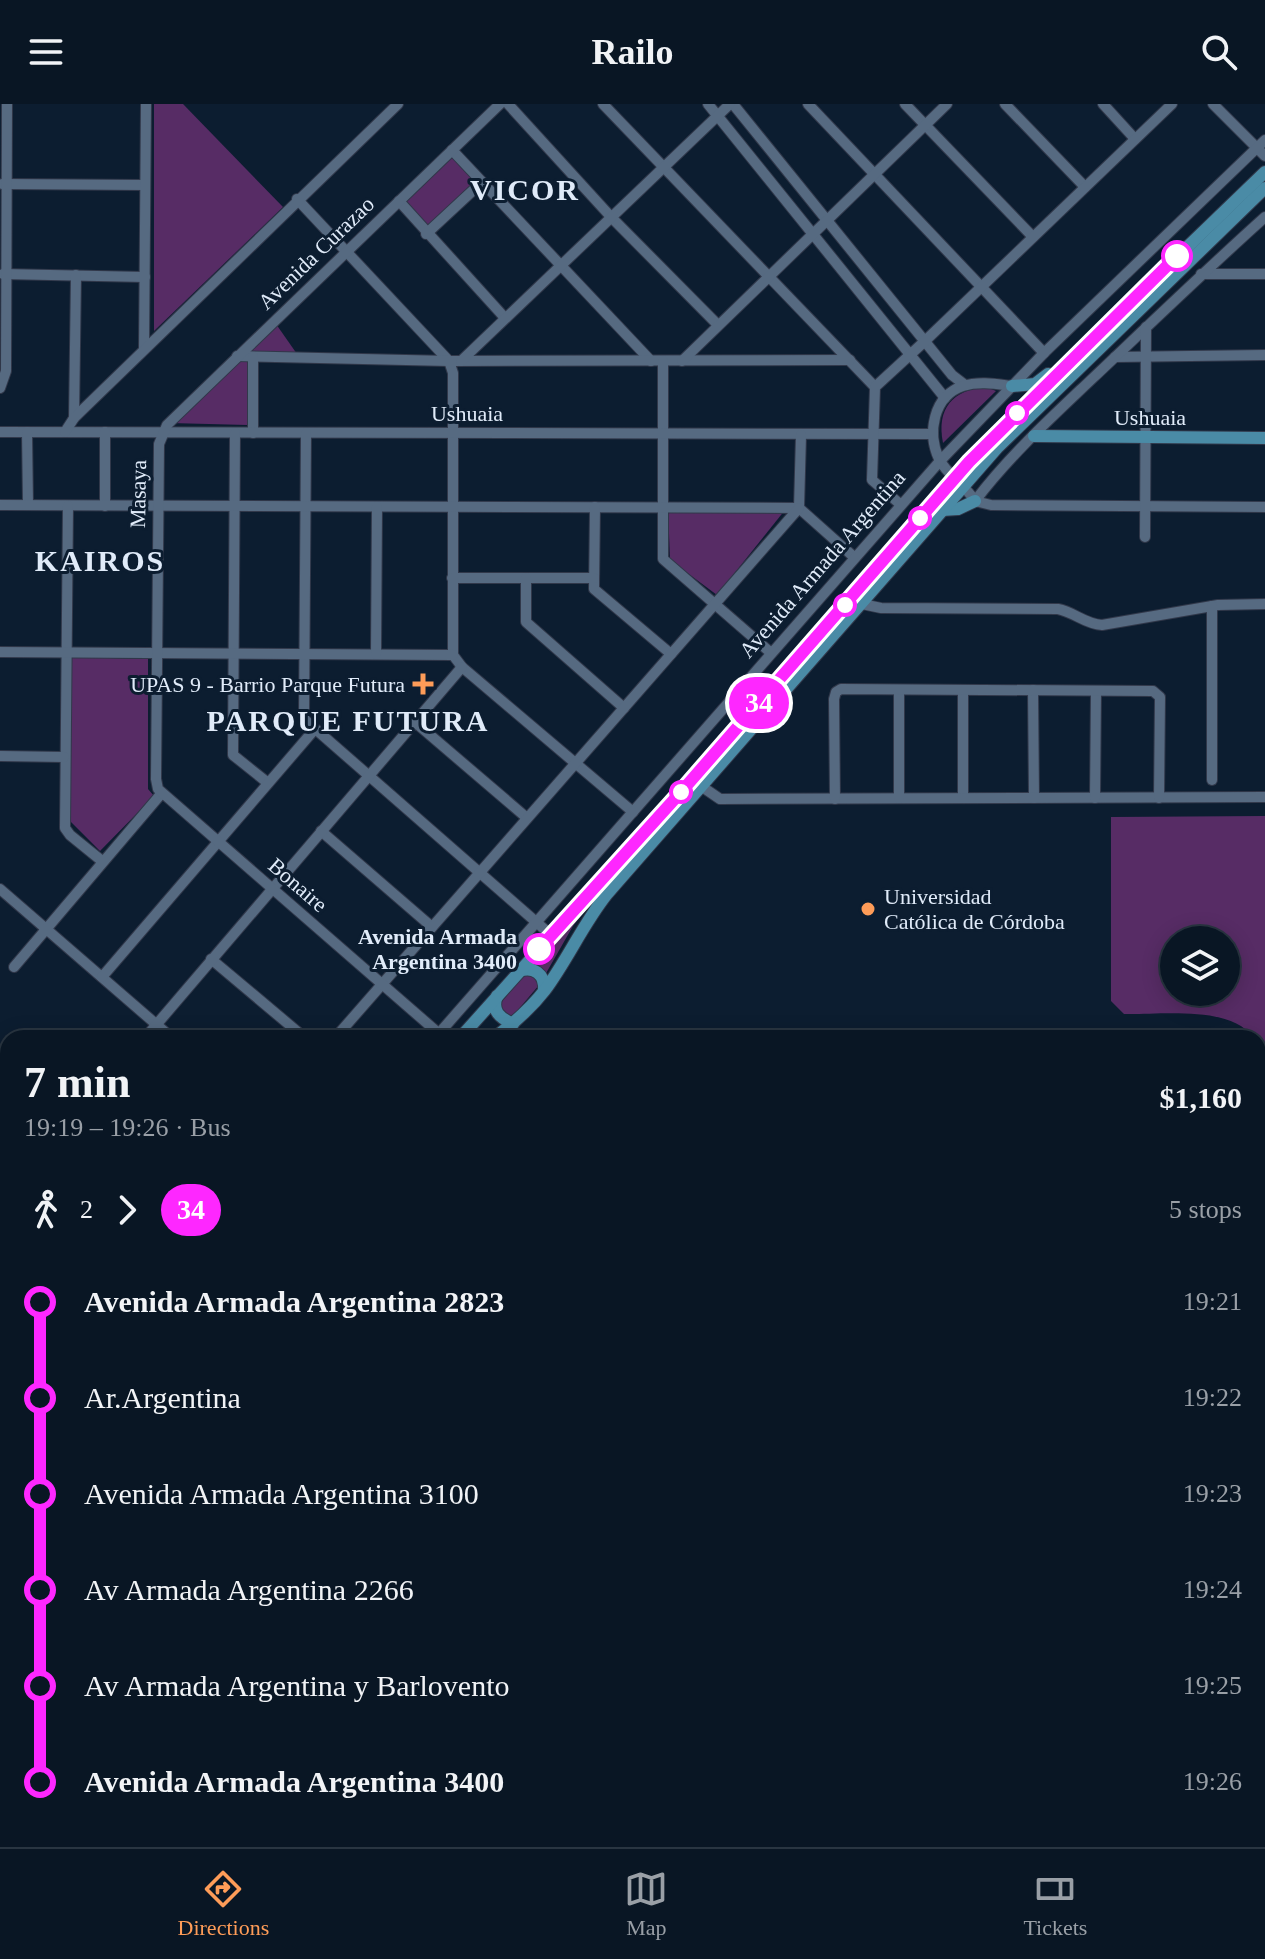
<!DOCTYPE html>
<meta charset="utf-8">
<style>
:root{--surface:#091624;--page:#172331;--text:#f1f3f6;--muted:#999fa6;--line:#293541;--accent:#fe9c58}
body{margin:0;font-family:"Times New Roman",serif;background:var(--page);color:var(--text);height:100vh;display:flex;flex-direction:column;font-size:30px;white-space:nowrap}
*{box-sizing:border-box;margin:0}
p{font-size:26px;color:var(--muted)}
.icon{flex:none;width:44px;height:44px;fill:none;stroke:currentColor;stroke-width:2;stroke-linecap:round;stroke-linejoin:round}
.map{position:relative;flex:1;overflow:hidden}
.drawer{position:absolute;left:0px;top:926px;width:1266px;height:818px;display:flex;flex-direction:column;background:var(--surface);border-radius:24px 24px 0 0;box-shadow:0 4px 20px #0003,0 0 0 2px var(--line)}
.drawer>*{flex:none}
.badge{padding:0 16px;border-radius:26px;font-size:28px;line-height:52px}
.buttons{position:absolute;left:1160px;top:822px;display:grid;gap:16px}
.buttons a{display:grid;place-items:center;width:80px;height:80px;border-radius:50%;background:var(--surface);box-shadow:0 4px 20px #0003,0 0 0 2px var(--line);font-size:40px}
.map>.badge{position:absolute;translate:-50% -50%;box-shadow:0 0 0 4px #fff}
.legs{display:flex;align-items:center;gap:12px;height:88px;padding:0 24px;font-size:26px}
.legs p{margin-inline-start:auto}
.overview{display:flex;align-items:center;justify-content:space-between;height:136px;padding:0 24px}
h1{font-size:44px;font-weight:600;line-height:60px}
ul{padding:0 24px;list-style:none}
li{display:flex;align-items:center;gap:28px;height:96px;font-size:30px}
li i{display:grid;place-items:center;width:12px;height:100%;margin:0 10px;background:currentColor}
li i::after{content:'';width:20px;height:20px;margin:-10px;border:6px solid;border-radius:50%;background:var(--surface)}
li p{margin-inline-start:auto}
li:first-child i{background:linear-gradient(#0000 50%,currentColor 0)}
li:last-child i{background:linear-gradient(currentColor 50%,#0000 0)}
header{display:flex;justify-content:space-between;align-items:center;height:104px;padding:0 24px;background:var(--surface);font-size:36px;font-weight:600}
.dock{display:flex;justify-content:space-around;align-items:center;height:112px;border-top:2px solid var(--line);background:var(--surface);font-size:22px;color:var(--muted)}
.dock a{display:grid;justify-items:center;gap:4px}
.dock .on{color:var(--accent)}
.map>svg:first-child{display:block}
</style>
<header><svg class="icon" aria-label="menu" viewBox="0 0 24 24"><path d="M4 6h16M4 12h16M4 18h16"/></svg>Railo<svg class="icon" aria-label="search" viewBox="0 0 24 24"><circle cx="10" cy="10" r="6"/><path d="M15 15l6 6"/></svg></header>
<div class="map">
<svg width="1265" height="1743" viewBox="0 0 1265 1743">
<rect width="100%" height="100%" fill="#0c1d30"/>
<g fill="#572c65" fill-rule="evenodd">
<path d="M154 0H183L283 103 154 227Z"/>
<path d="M453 49 480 77 427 127 401 99Z"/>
<path d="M276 220 297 250H245Z"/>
<path d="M247 256V321L170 319 239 257Z"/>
<path d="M986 283 996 287 943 339C936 304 953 286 986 283Z"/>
<path d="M668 404 785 406 717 491 670 456Z"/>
<path d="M70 553 148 555V685L154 692 100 747 69 716Z"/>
<path d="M1265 712V1642L1258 1643V1743H484V1736H1258V1148H1261L1264 953 1258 943V934H1253C1233 901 1159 911 1124 910L1111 897V713ZM1174 836H1226V888H1174Z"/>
<path d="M610 771 611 773 573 822 545 871 533 862Z"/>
<path d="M531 869 538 874 539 881 512 913 506 914 499 901 524 871Z"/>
<path d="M0 1294 8 1301V1419L0 1429Z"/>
<path d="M8 1520V1668H0V1528Z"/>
</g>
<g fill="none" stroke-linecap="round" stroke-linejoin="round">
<g stroke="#31384a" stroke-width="12">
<g id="minor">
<path d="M508 0 612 114 718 221"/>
<path d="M603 0 875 283"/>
<path d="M708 0 945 294"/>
<path d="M733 0 952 271 965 281"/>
<path d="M808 0 1044 249"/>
<path d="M905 0 1033 133"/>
<path d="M1005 0 1085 83"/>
<path d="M1103 0 1135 35"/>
<path d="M1213 0 1265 52"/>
<path d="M452 46 651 257"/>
<path d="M2 80 145 81"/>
<path d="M297 95 449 257 453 269V551L462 563 633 708"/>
<path d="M399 97 505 214"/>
<path d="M426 130 482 78"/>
<path d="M3 170 145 173"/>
<path d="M1201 170H1265"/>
<path d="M144 245 146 0"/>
<path d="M237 252 449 257 850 256"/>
<path d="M253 253V329"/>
<path d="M1115 253 1265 251"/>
<path d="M461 257 730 0"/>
<path d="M663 257V455L770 548"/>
<path d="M682 257 947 0"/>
<path d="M0 284 6 267 7 0"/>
<path d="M74 314 76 171"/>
<path d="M0 328 933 330"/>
<path d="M27 328 28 401"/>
<path d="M65 328 74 314 398 0"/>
<path d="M105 328V402"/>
<path d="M235 329 233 651 268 679"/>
<path d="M306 329 304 615 551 831"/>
<path d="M975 397C1010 351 1053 312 1094 273 1151 219 1207 165 1265 113"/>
<path d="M975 397 991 401 1265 403"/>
<path d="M975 397C966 382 947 371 939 355 927 329 933 292 963 282 979 277 996 280 1012 282"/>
<path d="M900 400 872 376 875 283 925 237 1172 0"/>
<path d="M0 401 799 404"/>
<path d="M68 402 65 724 70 731 102 757"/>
<path d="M595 403 594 485 671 550"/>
<path d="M799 404 854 453"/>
<path d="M799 404 801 331"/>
<path d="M1145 433 1146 223"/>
<path d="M452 474H594"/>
<path d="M526 474V518L624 604"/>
<path d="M862 500 881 504 1058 505C1074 508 1085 520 1102 521L1218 501 1265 500"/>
<path d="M1212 502V676"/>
<path d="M0 548 453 551"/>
<path d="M376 550 377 403"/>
<path d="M963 586V694"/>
<path d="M1033 586 1034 694"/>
<path d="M416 619 527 714"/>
<path d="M0 652 64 653"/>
<path d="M701 682 720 695 1265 693"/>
<path d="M899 694V586"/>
<path d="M1095 694 1096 587"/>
<path d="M835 695 834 595 836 588 841 585 1153 587 1160 593 1159 694"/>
<path d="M321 727 432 823"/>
<path d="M0 785 172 934"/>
<path d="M211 855 305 934"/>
<path d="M14 863 161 690"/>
<path d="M102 873 314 626"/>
<path d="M145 934 462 563"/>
<path d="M335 934 799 404"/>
<path d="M435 934 940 357 1044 249 1265 36"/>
<path d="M444 934 158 685 156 675 159 340 167 321 500 0"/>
<path d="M0 1272 8 1279"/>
<path d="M0 1289 8 1296"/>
<path d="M0 1436 8 1427"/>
<path d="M0 1668H8"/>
<path d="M1258 1688 1265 1693"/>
<path d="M0 1724 1 1743"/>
<path d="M322 1739 375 1738 390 1743"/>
<path d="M290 1743 305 1739 327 1741"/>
</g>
</g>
<g stroke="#31384a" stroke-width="14">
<g id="major">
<path d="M1012 282 1035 280 1048 270"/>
<path d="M1034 332 1265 334"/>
<path d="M942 406 958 405 975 397"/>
<path d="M519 867C534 862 545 870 544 886"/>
<path d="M497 892C491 907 500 914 513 920"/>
<path d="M460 934 681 688 969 358 1091 236 1265 68"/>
<path d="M494 934C513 920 531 904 545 886 568 855 583 820 607 790L997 344 1265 84"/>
<path d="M0 1465 8 1456"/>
<path d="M0 1484 8 1475"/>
</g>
</g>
<use href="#minor" stroke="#566a81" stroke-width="10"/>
<use href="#major" stroke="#4a8ba6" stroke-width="12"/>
</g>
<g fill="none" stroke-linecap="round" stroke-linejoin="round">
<g stroke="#fff" stroke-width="18">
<path id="line-1" d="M539 845 681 688 969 358 1177 152"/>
</g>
<use href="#line-1" stroke="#fe27ff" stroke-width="12"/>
</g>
<g fill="#fff" stroke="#fe27ff" stroke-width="4">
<circle cx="1177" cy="152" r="14"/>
<circle cx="1017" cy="309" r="10"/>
<circle cx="920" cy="414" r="10"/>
<circle cx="845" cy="501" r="10"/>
<circle cx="681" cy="688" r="10"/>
<circle cx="539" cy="845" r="14"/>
</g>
<g fill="#fe9c58" stroke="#0c1d30" stroke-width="3">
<path d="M419 568h8v8h8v8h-8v8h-8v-8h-8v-8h8z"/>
<circle cx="868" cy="805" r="8"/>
</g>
<g text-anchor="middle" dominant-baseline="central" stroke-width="6" stroke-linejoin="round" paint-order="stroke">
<g font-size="22" fill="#e0ebf9" stroke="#0c1d30">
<text transform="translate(316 149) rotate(-44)">Avenida Curazao</text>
<text x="467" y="309">Ushuaia</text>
<text x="1150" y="313">Ushuaia</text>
<text transform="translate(138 390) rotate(-89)">Masaya</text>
<text transform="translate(822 460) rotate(-49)">Avenida Armada Argentina</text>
<text transform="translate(298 781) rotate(41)">Bonaire</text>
</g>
<g font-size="22" fill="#e0ebf9" stroke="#0c1d30" text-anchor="end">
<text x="405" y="580">UPAS 9 - Barrio Parque Futura</text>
<text x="884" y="792" text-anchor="start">Universidad<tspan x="884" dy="25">Católica de Córdoba</tspan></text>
</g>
<g font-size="22" font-weight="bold" fill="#e0ebf9" stroke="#0c1d30" text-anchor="end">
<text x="517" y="832">Avenida Armada<tspan x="517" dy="25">Argentina 3400</tspan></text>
</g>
<g font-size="30" font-weight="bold" letter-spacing="2" fill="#e0ebf9" stroke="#0c1d30">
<text x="525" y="85">VICOR</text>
<text x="100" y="456">KAIROS</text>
<text x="348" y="616">PARQUE FUTURA</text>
</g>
</g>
</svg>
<div class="buttons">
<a><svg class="icon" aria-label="layers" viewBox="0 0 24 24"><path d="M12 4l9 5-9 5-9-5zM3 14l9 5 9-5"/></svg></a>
</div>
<b class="badge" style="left:759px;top:599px;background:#fe27ff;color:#fff">34</b>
<section class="drawer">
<div class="overview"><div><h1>7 min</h1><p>19:19 – 19:26 · Bus</p></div><b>$1,160</b></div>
<div class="legs"><svg class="icon" aria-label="walk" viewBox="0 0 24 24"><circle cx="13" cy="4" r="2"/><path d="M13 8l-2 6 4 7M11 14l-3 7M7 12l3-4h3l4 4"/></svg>2<svg class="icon" aria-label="forward" viewBox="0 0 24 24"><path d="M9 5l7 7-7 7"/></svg><b class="badge" style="background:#fe27ff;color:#fff">34</b><p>5 stops</p></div>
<ul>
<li><i style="color:#fe27ff"></i><b>Avenida Armada Argentina 2823</b><p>19:21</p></li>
<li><i style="color:#fe27ff"></i><span>Ar.Argentina</span><p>19:22</p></li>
<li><i style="color:#fe27ff"></i><span>Avenida Armada Argentina 3100</span><p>19:23</p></li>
<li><i style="color:#fe27ff"></i><span>Av Armada Argentina 2266</span><p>19:24</p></li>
<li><i style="color:#fe27ff"></i><span>Av Armada Argentina y Barlovento</span><p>19:25</p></li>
<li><i style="color:#fe27ff"></i><b>Avenida Armada Argentina 3400</b><p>19:26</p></li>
</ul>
</section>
</div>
<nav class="dock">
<a class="on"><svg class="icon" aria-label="directions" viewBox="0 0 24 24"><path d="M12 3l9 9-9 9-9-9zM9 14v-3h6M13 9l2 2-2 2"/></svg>Directions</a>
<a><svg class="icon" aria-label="map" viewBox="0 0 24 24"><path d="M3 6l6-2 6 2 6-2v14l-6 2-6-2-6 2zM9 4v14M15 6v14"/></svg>Map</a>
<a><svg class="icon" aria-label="tickets" viewBox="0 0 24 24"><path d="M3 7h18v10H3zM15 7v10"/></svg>Tickets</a>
</nav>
